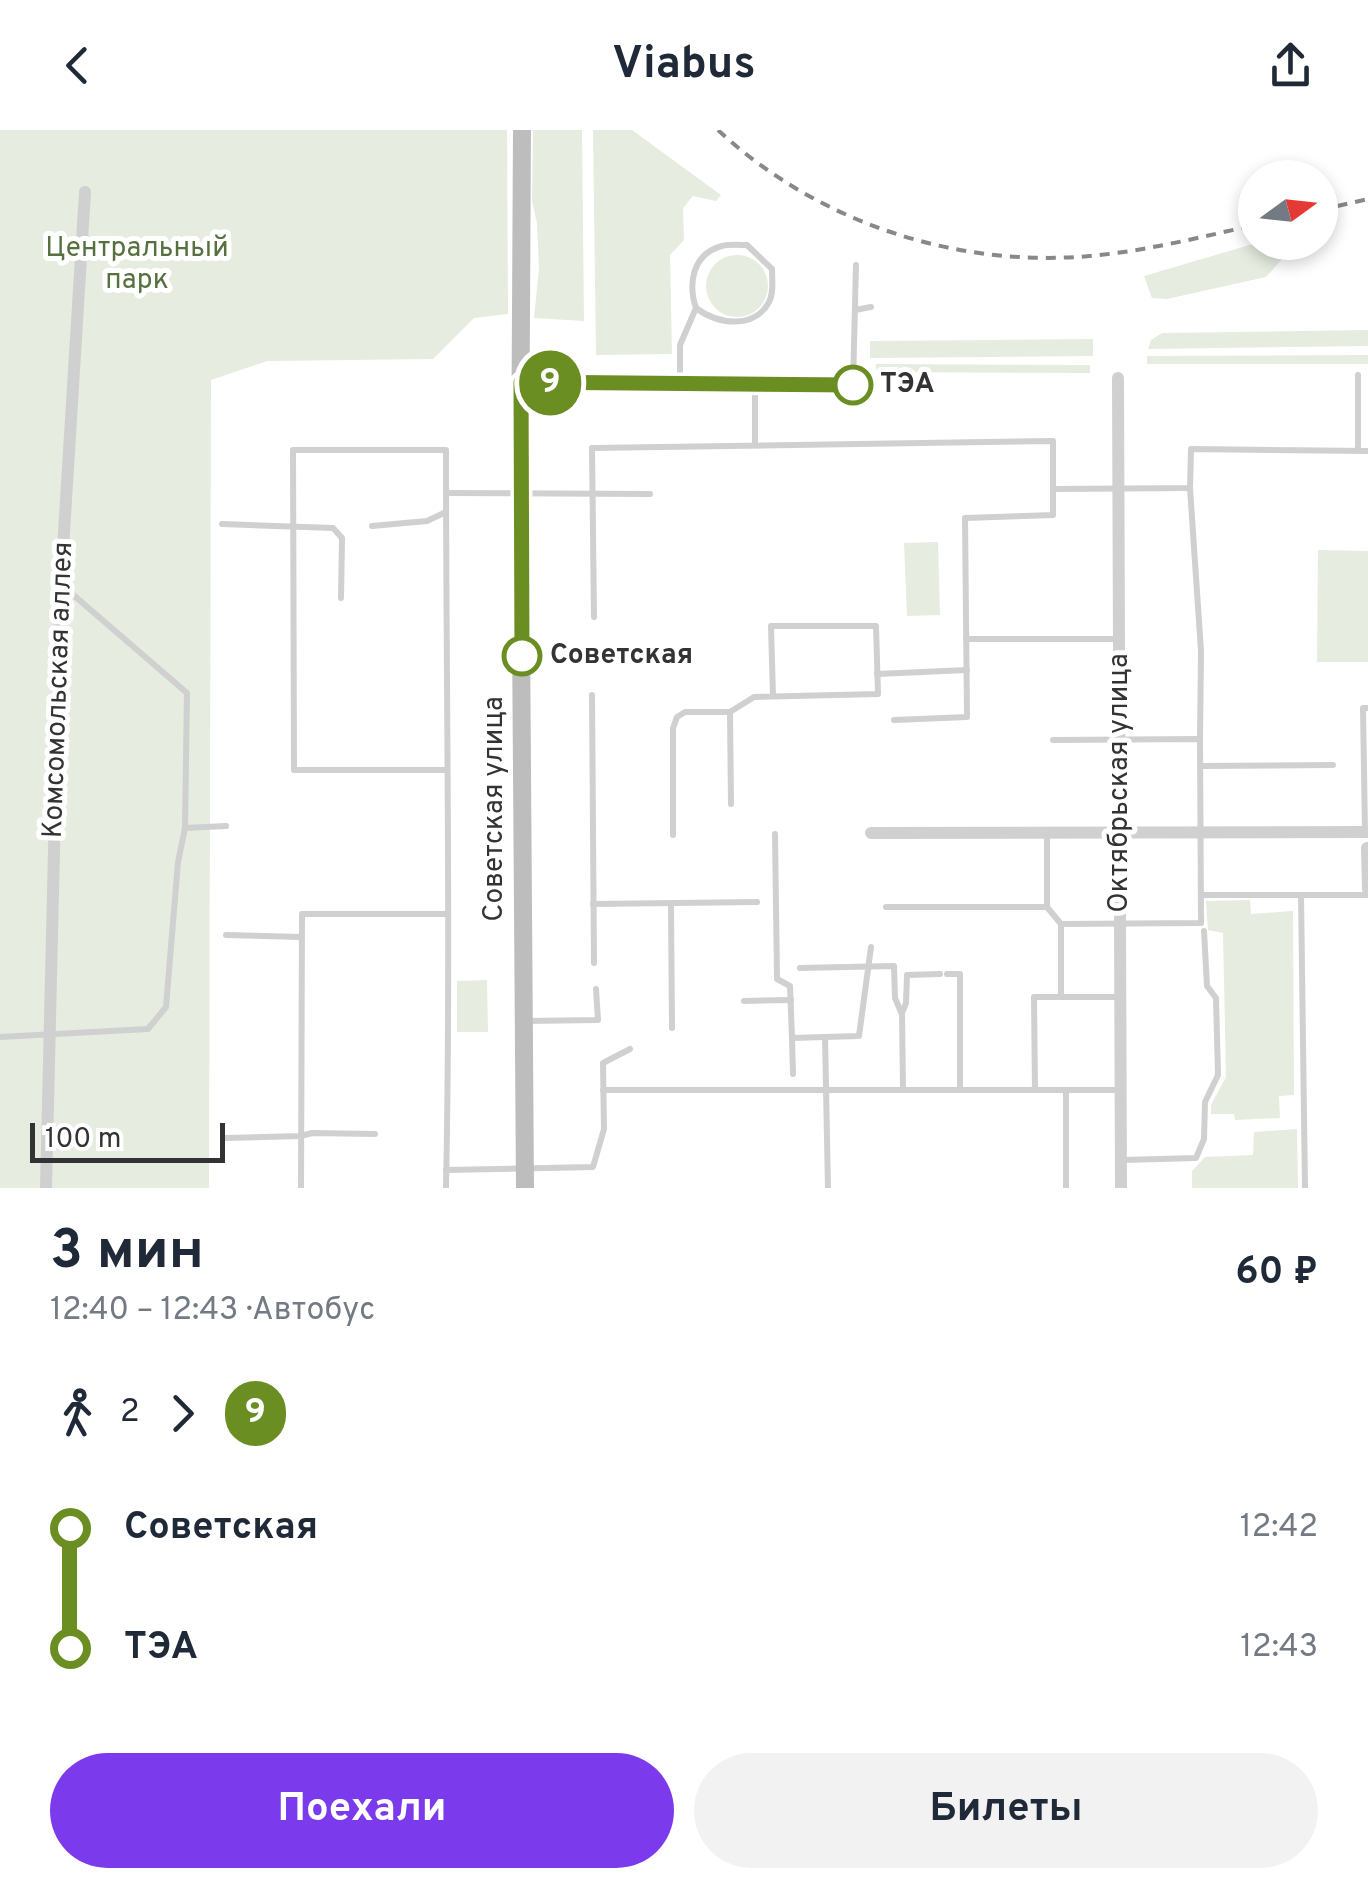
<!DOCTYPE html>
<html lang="ru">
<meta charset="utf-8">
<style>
:root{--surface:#fff;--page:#f2f2f3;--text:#1f2937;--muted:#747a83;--accent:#7c3aed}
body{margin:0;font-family:Overpass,sans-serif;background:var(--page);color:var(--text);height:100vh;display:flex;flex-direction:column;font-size:38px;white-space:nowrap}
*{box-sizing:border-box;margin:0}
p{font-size:32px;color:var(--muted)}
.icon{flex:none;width:55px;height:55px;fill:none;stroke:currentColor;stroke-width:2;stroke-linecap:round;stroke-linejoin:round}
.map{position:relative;height:1058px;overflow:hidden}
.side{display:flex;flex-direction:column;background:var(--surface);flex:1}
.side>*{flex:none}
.badge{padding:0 20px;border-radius:32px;font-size:35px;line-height:65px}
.needle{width:65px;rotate:75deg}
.tools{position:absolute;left:1238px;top:30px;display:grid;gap:20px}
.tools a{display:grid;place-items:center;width:100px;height:100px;border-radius:50%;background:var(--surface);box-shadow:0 5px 15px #0003;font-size:50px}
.scale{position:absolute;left:30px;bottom:25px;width:195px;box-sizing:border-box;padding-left:10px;border:5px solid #333;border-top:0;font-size:28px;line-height:35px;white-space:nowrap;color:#333;-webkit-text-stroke:8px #fff;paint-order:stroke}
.map>.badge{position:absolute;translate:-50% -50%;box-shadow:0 0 0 5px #fff}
.legs{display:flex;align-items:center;gap:15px;height:110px;padding:0 50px;font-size:32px}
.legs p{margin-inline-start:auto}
.headline{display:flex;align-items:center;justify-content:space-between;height:170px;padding:0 50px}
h1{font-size:55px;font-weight:700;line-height:75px}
.primary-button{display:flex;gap:20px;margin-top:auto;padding:20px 50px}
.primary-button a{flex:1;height:115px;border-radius:60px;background:var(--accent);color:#fff;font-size:40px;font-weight:700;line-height:115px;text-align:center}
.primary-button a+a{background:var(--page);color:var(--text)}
ul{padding:0 50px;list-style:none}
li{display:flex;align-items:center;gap:35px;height:120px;font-size:38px}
li i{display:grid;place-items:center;width:15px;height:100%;margin:0 12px;background:currentColor}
li i::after{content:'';width:25px;height:25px;margin:-12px;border:8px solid;border-radius:50%;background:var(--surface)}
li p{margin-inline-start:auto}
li:first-child i{background:linear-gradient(#0000 50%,currentColor 0)}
li:last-child i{background:linear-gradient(currentColor 50%,#0000 0)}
header{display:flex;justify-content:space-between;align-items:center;height:130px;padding:0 50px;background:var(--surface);font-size:45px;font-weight:700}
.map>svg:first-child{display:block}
</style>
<header><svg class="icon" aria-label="back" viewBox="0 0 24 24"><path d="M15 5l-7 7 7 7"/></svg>Viabus<svg class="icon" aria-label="share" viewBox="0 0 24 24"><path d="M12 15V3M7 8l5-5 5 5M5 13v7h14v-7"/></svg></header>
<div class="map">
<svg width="1368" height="1058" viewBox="0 0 1368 1058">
<rect width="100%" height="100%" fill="#fff"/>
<g fill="#e6ecdf">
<path d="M0 0H507L508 184 474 188 433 229 267 231 211 250 209 1058H0Z"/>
<path d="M533 0H582L584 191 534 188 539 138 537 93 532 71Z"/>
<path d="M593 0H632L721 65 716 71 693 66 683 78 684 110 670 125 672 224 596 225Z"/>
<path d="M1260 112 1283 113V128L1266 147 1167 169 1152 168 1144 146Z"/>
<circle cx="737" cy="156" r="31"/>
<path d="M1368 200V216L1148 219 1151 210 1162 203Z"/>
<path d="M1093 209V226L870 228V211Z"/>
<path d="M1368 225V234H1147V226Z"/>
<path d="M876 234 1090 235V243L876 242Z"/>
<path d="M938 412 940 485 907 486 904 413Z"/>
<path d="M1318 420 1368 421V532H1317Z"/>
<path d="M1250 770 1251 784 1293 781 1294 965 1279 966 1280 988 1235 990 1234 984H1211V975L1226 947 1223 803 1208 800 1206 771Z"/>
<path d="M487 850 488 902H457V851Z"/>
<path d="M1297 999 1298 1058H1192V1041L1205 1027 1253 1025 1254 1002Z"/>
</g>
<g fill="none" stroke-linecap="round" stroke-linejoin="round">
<g stroke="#d0d0d0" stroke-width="6">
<path d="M855 180 871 177"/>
<path d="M755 255V315"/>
<path d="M853 255 856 135"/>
<path d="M680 256V215L696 178C688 154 692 124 722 116 729 114 740 115 747 115L772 139C772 150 774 163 769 172 754 200 717 194 696 178"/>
<path d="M1358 321V245"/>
<path d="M1190 358 1201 521 1200 609"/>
<path d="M1053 359 1190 358 1191 319 1368 321"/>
<path d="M447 363 650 364"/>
<path d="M222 394 333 398 342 408 341 468"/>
<path d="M372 396 427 391 446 382"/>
<path d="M63 456 187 563 185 698"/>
<path d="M594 487 592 318 1053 311V385L965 388 967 587 894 590"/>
<path d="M966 509H1119"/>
<path d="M877 544 967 540"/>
<path d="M592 565 594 833"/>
<path d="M730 582 754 567 878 564 876 496H771L773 566"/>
<path d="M1053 610 1200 609 1201 793 1061 794V867H1119"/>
<path d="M1201 636 1333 635"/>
<path d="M1365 701 1363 578H1368"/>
<path d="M775 704 777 849 790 856 792 908 825 907"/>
<path d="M673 705V598L677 587 685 582H730L731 674"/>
<path d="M1201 765H1368"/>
<path d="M1301 765 1305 1058"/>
<path d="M593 774 757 772"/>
<path d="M671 774 672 898"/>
<path d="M886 777H1047V705"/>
<path d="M1047 777 1061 794"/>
<path d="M226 805 301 807"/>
<path d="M800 838 894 836 895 868 901 882"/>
<path d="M947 844H960V959"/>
<path d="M744 871 791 870"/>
<path d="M525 891 598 890 596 859"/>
<path d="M0 907 148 899 166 877 178 732 185 698 226 696"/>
<path d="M792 908 793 944"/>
<path d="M903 959 902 883 906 873 907 845 940 844"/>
<path d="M1035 959 1034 867H1061"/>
<path d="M603 960H1119"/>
<path d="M224 1008 301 1006 312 1003 375 1004"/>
<path d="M1123 1030 1196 1028 1204 1009 1205 972 1218 945 1216 868 1207 856 1204 801"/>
<path d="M446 1040 593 1037 604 999 603 933 630 919"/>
<path d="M301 1058 302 784H446"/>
<path d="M446 1058C451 812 446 566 446 320H293L294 640H446"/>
<path d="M828 1058 825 907 859 906 871 817"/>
<path d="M1066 1058V960"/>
</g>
<g stroke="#d0d0d0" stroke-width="12">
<path d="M1118 248 1121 1058"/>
<path d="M871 703 1368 702"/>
<path d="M1367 718 1368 759"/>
<path d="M46 1058 60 467 85 62"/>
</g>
<path stroke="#bdbdbd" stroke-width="18" d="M522 0 520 361 525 1058"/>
<g stroke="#888" stroke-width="4" stroke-dasharray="10 8" stroke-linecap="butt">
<path d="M718 0C817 92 955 138 1090 126 1146 121 1201 107 1255 95"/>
<path d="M1320 80 1368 69"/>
</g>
</g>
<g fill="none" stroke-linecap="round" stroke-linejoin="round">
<g stroke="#fff" stroke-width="22">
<path id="line-1" d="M522 526 521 252 853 255"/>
</g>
<use href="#line-1" stroke="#6b8e23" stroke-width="15"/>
</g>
<g fill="#fff" stroke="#6b8e23" stroke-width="5">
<circle cx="853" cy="255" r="18"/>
<circle cx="522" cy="526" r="18"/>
</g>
<g text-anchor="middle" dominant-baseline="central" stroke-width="10" stroke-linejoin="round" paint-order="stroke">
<g font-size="28" fill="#56703f" stroke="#fff">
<text x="137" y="119">Центральный<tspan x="137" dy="32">парк</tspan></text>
</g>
<g font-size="28" font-weight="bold" fill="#333" stroke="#fff" text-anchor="start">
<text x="880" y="255">ТЭА</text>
<text x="550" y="526">Советская</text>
</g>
<g font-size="28" fill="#333" stroke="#fff">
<text transform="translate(59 560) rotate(-88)">Комсомольская аллея</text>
<text transform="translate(1120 653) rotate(-90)">Октябрьская улица</text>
<text transform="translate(495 679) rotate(-90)">Советская улица</text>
</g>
</g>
</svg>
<div class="tools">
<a><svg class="needle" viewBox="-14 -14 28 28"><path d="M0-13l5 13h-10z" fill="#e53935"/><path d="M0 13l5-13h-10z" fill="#747a83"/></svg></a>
</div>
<div class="scale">100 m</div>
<b class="badge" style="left:550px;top:253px;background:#6b8e23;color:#fff">9</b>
</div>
<section class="side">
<div class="headline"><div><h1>3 мин</h1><p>12:40 – 12:43 · Автобус</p></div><b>60 ₽</b></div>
<div class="legs"><svg class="icon" aria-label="walk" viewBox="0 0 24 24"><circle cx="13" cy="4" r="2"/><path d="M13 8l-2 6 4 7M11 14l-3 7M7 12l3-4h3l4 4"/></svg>2<svg class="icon" aria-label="forward" viewBox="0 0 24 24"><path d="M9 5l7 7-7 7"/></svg><b class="badge" style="background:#6b8e23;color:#fff">9</b></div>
<ul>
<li><i style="color:#6b8e23"></i><b>Советская</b><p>12:42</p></li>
<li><i style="color:#6b8e23"></i><b>ТЭА</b><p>12:43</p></li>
</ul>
<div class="primary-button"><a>Поехали</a><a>Билеты</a></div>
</section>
